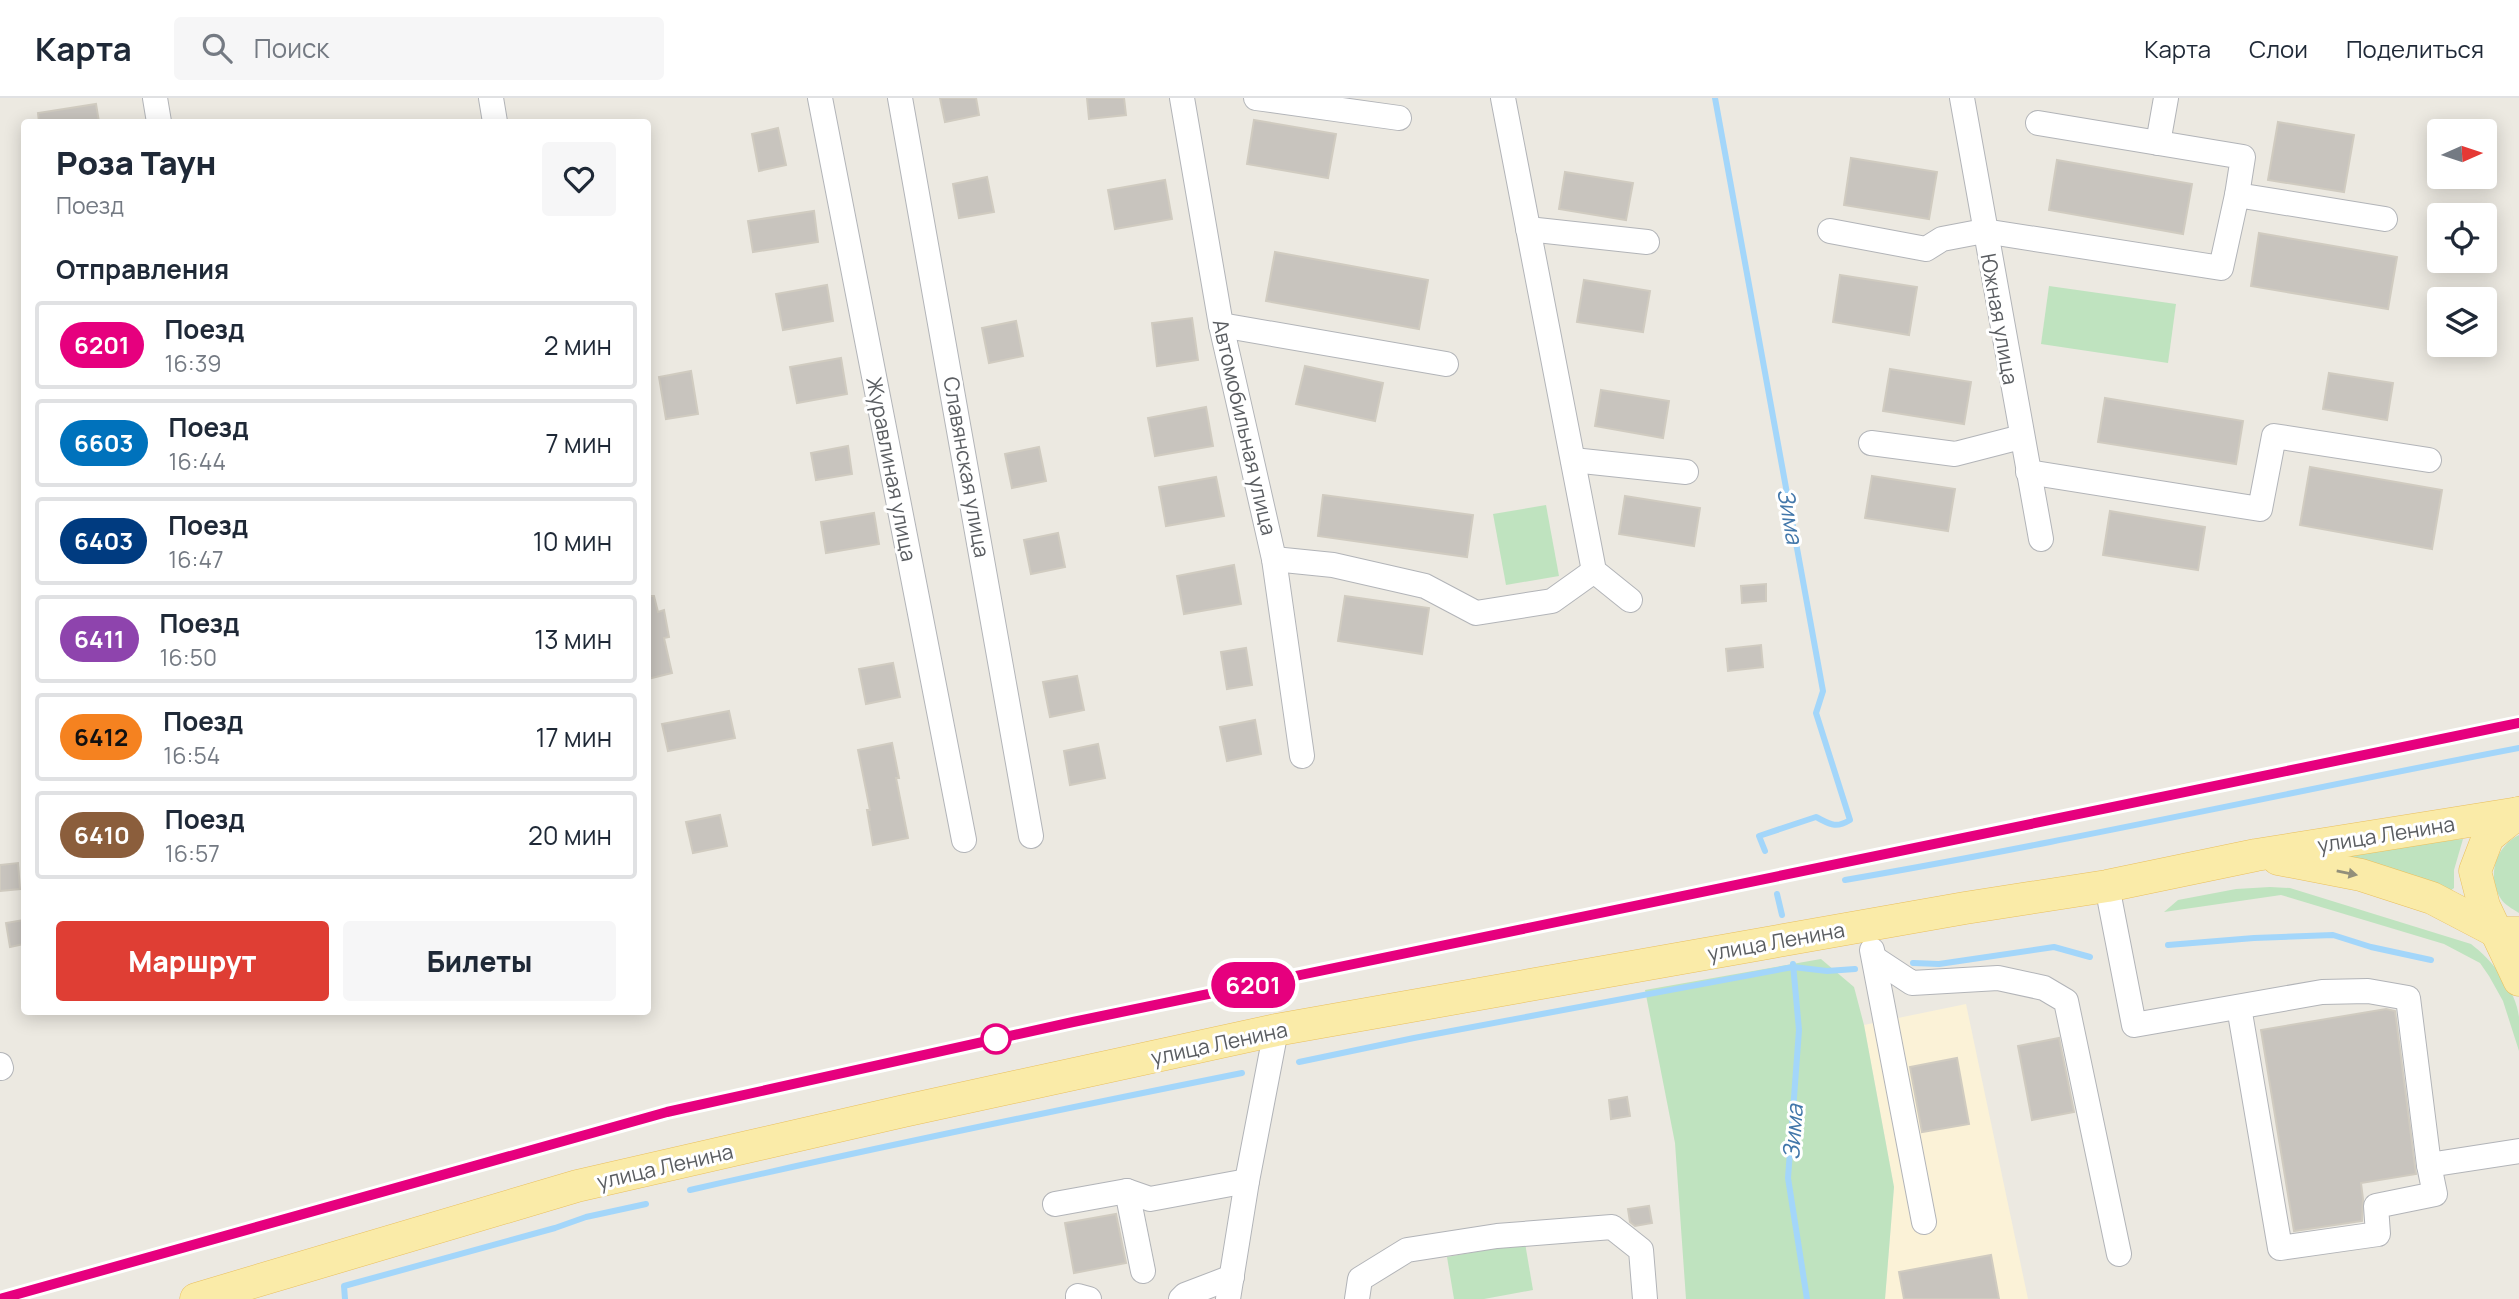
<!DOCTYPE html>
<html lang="ru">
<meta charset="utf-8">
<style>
:root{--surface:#fff;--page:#f6f6f7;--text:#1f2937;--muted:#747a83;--line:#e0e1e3;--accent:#df3e34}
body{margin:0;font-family:Manrope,sans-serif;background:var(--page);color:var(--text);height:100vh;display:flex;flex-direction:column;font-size:26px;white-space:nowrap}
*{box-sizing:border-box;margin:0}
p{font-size:23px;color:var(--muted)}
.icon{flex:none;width:38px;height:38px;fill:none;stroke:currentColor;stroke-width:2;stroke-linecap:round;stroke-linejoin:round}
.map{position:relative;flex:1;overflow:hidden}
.drawer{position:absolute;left:21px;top:21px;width:630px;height:896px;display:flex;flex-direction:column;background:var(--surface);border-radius:7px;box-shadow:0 4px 18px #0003}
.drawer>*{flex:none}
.badge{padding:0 14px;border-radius:23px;font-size:24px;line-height:46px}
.needle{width:46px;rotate:87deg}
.controls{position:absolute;left:2427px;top:21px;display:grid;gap:14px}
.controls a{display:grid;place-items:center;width:70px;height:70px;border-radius:7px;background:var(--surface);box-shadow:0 4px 18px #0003;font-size:35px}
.map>.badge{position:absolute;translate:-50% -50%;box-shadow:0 0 0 4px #fff}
h2{padding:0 35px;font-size:26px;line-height:63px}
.round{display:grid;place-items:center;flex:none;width:74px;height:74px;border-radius:7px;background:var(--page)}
.summary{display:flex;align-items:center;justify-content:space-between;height:119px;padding:0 35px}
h1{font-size:33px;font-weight:800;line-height:52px}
.action{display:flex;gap:14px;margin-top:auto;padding:14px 35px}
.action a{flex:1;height:80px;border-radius:7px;background:var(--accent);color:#fff;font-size:28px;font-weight:800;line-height:80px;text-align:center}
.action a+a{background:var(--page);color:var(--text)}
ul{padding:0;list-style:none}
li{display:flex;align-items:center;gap:21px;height:88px;margin:0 14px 10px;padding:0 21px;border:4px solid var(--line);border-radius:7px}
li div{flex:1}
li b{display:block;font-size:26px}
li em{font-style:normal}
li .badge{min-width:77px;font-weight:700;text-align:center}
header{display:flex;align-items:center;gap:42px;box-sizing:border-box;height:98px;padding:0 35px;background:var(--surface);border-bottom:2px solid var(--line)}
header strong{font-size:33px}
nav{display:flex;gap:38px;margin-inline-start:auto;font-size:24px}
.search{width:490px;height:63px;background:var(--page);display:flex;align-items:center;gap:18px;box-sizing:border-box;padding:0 24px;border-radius:7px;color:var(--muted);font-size:26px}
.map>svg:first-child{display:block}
</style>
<header>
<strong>Карта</strong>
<div class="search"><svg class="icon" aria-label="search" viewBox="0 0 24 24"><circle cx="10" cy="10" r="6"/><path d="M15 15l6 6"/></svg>Поиск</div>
<nav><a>Карта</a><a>Слои</a><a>Поделиться</a></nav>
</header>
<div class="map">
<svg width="2519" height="1201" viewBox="0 0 2519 1201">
<rect width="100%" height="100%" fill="#ece9e1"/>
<path fill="#fbf2d7" d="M1966 906 2028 1201H1885L1894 1089 1864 927Z"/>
<g fill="#bfe3bf">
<path d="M2049 188 2176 206 2168 265 2041 246Z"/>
<path d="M1546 407 1559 478 1506 487 1493 416Z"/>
<path d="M2519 737V815C2513 811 2505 807 2501 801 2486 778 2496 748 2519 737Z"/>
<path d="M2463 741 2454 772V790L2450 793 2347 761 2345 753Z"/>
<path d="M2270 789 2290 790 2471 846C2492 862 2516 892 2519 919 2519 930 2519 942 2519 953L2503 903 2489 878 2480 865 2444 846 2281 797 2164 814 2178 802 2236 791Z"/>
<path d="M1821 861 1854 889 1864 927 1894 1089 1885 1201H1686L1675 1045 1645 892Z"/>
<path d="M1525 1145 1533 1192 1484 1201H1454L1447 1159Z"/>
</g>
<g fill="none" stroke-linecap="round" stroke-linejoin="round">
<g stroke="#a3d6fa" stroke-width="6">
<path d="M1715 0 1823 593 1816 615 1850 722C1835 731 1830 726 1816 719L1759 738 1765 753"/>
<path d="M1845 782C2071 743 2294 693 2519 650"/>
<path d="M1777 796 1782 817"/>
<path d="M2168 847 2254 840 2333 837 2371 849 2431 862"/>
<path d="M1913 865 1939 866 2054 849 2090 859"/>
<path d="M1793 866 1799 932 1788 1080 1807 1201"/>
<path d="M1299 964 1414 940 1793 869 1827 873 1855 871"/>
<path d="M690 1092C873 1050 1057 1012 1242 975"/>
<path d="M345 1201 344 1188 555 1130 586 1119 646 1106"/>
</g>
</g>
<g fill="#c8c4be" stroke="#d0cbc0" stroke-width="2">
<path d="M940 0H976L979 17 945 24Z"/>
<path d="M1087 0H1124L1126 17 1089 21Z"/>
<path d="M96 6 99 24H39L38 15Z"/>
<path d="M1254 22 1336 36 1328 80 1247 66Z"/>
<path d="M2278 24 2354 37 2344 94 2268 82Z"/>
<path d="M778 30 786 67 759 73 752 36Z"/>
<path d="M1851 60 1937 74 1929 121 1844 107Z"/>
<path d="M2057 62 2192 86 2183 136 2049 112Z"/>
<path d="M1565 74 1633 85 1626 122 1559 111Z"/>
<path d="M987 79 994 114 959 120 953 86Z"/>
<path d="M1165 82 1172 121 1115 131 1108 92Z"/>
<path d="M814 113 818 144 753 154 748 123Z"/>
<path d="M2259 135 2397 159 2388 211 2251 188Z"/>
<path d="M1275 154 1428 182 1419 231 1266 203Z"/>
<path d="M1840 177 1917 189 1909 237 1833 224Z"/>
<path d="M1584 182 1650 193 1643 234 1577 224Z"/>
<path d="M827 187 833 223 783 232 776 196Z"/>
<path d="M1192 220 1198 262 1157 268 1152 225Z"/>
<path d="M1016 223 1023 258 989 265 982 230Z"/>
<path d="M841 260 847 296 797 305 790 269Z"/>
<path d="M1305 268 1383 285 1375 323 1296 306Z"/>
<path d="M1890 271 1971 284 1964 326 1883 313Z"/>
<path d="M691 273 698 316 666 321 659 279Z"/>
<path d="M2329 275 2393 285 2387 322 2323 311Z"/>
<path d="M1601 292 1669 303 1663 340 1595 328Z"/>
<path d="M2105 300 2243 323 2236 366 2098 344Z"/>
<path d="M1206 309 1213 348 1155 358 1148 320Z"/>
<path d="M848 348 852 376 816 382 811 355Z"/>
<path d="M1039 349 1046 383 1012 390 1005 356Z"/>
<path d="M2310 369 2442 392 2432 451 2300 427Z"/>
<path d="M1872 378 1955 391 1948 433 1865 420Z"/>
<path d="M1216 379 1224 418 1166 428 1159 389Z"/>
<path d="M1323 397 1473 417 1467 459 1318 438Z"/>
<path d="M1625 398 1700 410 1694 448 1619 436Z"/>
<path d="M2110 413 2205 429 2198 472 2103 457Z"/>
<path d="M874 415 879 446 826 455 821 424Z"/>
<path d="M1058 435 1065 469 1031 476 1024 442Z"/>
<path d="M1234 467 1241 506 1184 516 1177 478Z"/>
<path d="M1766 486V503L1742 505 1741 488Z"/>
<path d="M648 498H654L658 514 664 512 669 539 664 540 672 575 648 581Z"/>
<path d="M1345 498 1429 510 1422 556 1338 543Z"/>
<path d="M1761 547 1763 569 1728 573 1726 551Z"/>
<path d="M1246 550 1252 587 1227 591 1221 554Z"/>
<path d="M893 565 900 599 866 606 859 571Z"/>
<path d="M1077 578 1084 612 1050 619 1043 584Z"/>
<path d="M729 613 735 640 668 653 662 626Z"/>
<path d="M1255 622 1261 656 1227 663 1220 629Z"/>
<path d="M892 645 899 680H896L908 740 873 747 867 712H870L858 652Z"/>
<path d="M1098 646 1105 680 1070 687 1064 653Z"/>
<path d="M720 717 727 748 693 755 686 724Z"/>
<path d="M18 765 20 791 0 793V767Z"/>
<path d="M24 822V846L10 849 6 825Z"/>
<path d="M2386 911 2395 913 2416 1076 2361 1085 2363 1101 2362 1123 2294 1133 2261 932Z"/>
<path d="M2059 940 2074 1014 2032 1022 2018 948Z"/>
<path d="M1957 960 1969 1026 1922 1034 1910 969Z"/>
<path d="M1627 999 1630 1018 1611 1021 1609 1002Z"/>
<path d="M1649 1108 1652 1125 1635 1128 1630 1124 1628 1111Z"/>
<path d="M1116 1116 1126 1165 1074 1175 1065 1125Z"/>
<path d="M1991 1157 1999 1201H1904L1899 1174Z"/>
</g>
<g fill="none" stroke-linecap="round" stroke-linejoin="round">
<g stroke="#b2b4b8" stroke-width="26">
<g id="minor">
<path d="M155 0 159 24"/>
<path d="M491 0 495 24"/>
<path d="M820 0 964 742"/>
<path d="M900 0 1031 738"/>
<path d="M1182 0 1221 227 1274 461 1302 658"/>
<path d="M1256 0 1399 20"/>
<path d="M1503 0 1594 473 1630 502"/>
<path d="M1962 0 2041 441"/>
<path d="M2038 25 2243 59 2237 97"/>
<path d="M2158 45 2166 0"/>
<path d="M1528 131 1647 144"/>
<path d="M1830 133 1926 151 1942 141 1984 133 2221 170 2237 97 2385 121"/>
<path d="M1221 227 1446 266"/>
<path d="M1871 345 1955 356 2021 339"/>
<path d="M1573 362 1686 374"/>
<path d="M2028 374 2260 411 2274 338 2429 362"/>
<path d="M1274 461 1333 467 1425 488 1476 515 1552 503 1594 473"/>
<path d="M2107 788 2134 927 2322 894 2368 893 2408 900 2429 1067 2519 1053"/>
<path d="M1872 852 1924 1124"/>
<path d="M1874 860 1912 885 1998 880 2044 890 2066 903 2119 1156"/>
<path d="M2239 909 2280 1150 2378 1136 2376 1108 2435 1096 2429 1067"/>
<path d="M0 967 1 970"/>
<path d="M1127 1093 1143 1173"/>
<path d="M1055 1106 1127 1093 1150 1101 1247 1083"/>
<path d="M1078 1201V1198L1089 1201"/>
<path d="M1181 1201 1185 1197 1232 1179"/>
<path d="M1228 1201 1247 1083 1276 932"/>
<path d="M1357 1201 1360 1181 1407 1152 1497 1138 1612 1129 1641 1152 1645 1201"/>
</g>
</g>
<g stroke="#e9bf5d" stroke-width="33">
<g id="major">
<path d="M2518 715 2488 739 2475 773 2484 808 2519 882"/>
<path d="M2278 761 2361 777 2432 800 2499 835H2519"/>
<path d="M196 1201 577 1088 904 1013 1276 932 1965 810 2107 788 2256 757 2519 715"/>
</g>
</g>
<use href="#minor" stroke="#fff" stroke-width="24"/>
<use href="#major" stroke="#faeba8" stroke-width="32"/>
<path stroke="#b0b1b1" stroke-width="5" stroke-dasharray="2 9" stroke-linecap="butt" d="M0 1201 667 1015 1073 924 2519 625"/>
</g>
<defs><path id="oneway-solid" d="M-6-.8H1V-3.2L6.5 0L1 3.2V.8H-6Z" transform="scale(1.75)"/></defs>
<use fill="#928f7a" href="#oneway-solid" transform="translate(2347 775) rotate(11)"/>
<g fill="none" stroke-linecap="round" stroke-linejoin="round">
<g stroke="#fff" stroke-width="16">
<path id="line" d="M0 1201 667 1014 1073 924 2519 625"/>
</g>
<use href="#line" stroke="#e6007e" stroke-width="10"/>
</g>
<circle fill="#fff" stroke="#e6007e" stroke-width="3.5" cx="996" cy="941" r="14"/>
<g text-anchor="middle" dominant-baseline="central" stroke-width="6" stroke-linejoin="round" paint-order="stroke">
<g font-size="21" fill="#5a5d61" stroke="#fff">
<text transform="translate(2000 221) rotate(80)">Южная улица</text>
<text transform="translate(1245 329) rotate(77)">Автомобильная улица</text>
<text transform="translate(967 369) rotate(80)">Славянская улица</text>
<text transform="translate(892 371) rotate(79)">Журавлиная улица</text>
<text transform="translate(2386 736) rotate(-9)">улица Ленина</text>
<text transform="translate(1776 843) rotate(-10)">улица Ленина</text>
<text transform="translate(1219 945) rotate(-12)">улица Ленина</text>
<text transform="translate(665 1068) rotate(-13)">улица Ленина</text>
</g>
<g font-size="23" font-style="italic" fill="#4277aa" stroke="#fff">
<text transform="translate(1791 418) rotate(80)">Зима</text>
<text transform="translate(1792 1034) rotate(-86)">Зима</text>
</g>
</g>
</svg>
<div class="controls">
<a><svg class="needle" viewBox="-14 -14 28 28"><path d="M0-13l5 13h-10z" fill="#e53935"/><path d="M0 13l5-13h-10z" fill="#747a83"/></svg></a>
<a><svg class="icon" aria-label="locate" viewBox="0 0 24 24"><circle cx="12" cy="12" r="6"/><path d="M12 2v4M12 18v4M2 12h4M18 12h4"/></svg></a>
<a><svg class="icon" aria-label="layers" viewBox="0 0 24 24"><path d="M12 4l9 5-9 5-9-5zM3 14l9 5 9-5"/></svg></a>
</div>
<b class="badge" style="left:1253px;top:887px;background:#e6007e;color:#fff">6201</b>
<section class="drawer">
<div class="summary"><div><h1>Роза Таун</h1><p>Поезд</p></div><a class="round"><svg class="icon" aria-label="heart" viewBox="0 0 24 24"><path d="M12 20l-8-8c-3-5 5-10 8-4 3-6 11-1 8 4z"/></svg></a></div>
<h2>Отправления</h2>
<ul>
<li><span class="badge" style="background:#e6007e;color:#fff">6201</span><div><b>Поезд</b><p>16:39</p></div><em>2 мин</em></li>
<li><span class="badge" style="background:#0072bc;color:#fff">6603</span><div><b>Поезд</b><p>16:44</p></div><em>7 мин</em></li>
<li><span class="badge" style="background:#003b80;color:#fff">6403</span><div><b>Поезд</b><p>16:47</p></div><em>10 мин</em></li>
<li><span class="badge" style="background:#8e44ad;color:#fff">6411</span><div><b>Поезд</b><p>16:50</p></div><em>13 мин</em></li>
<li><span class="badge" style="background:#f58220;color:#111">6412</span><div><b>Поезд</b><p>16:54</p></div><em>17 мин</em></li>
<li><span class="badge" style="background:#8b5e3c;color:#fff">6410</span><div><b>Поезд</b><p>16:57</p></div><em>20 мин</em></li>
</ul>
<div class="action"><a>Маршрут</a><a>Билеты</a></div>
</section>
</div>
